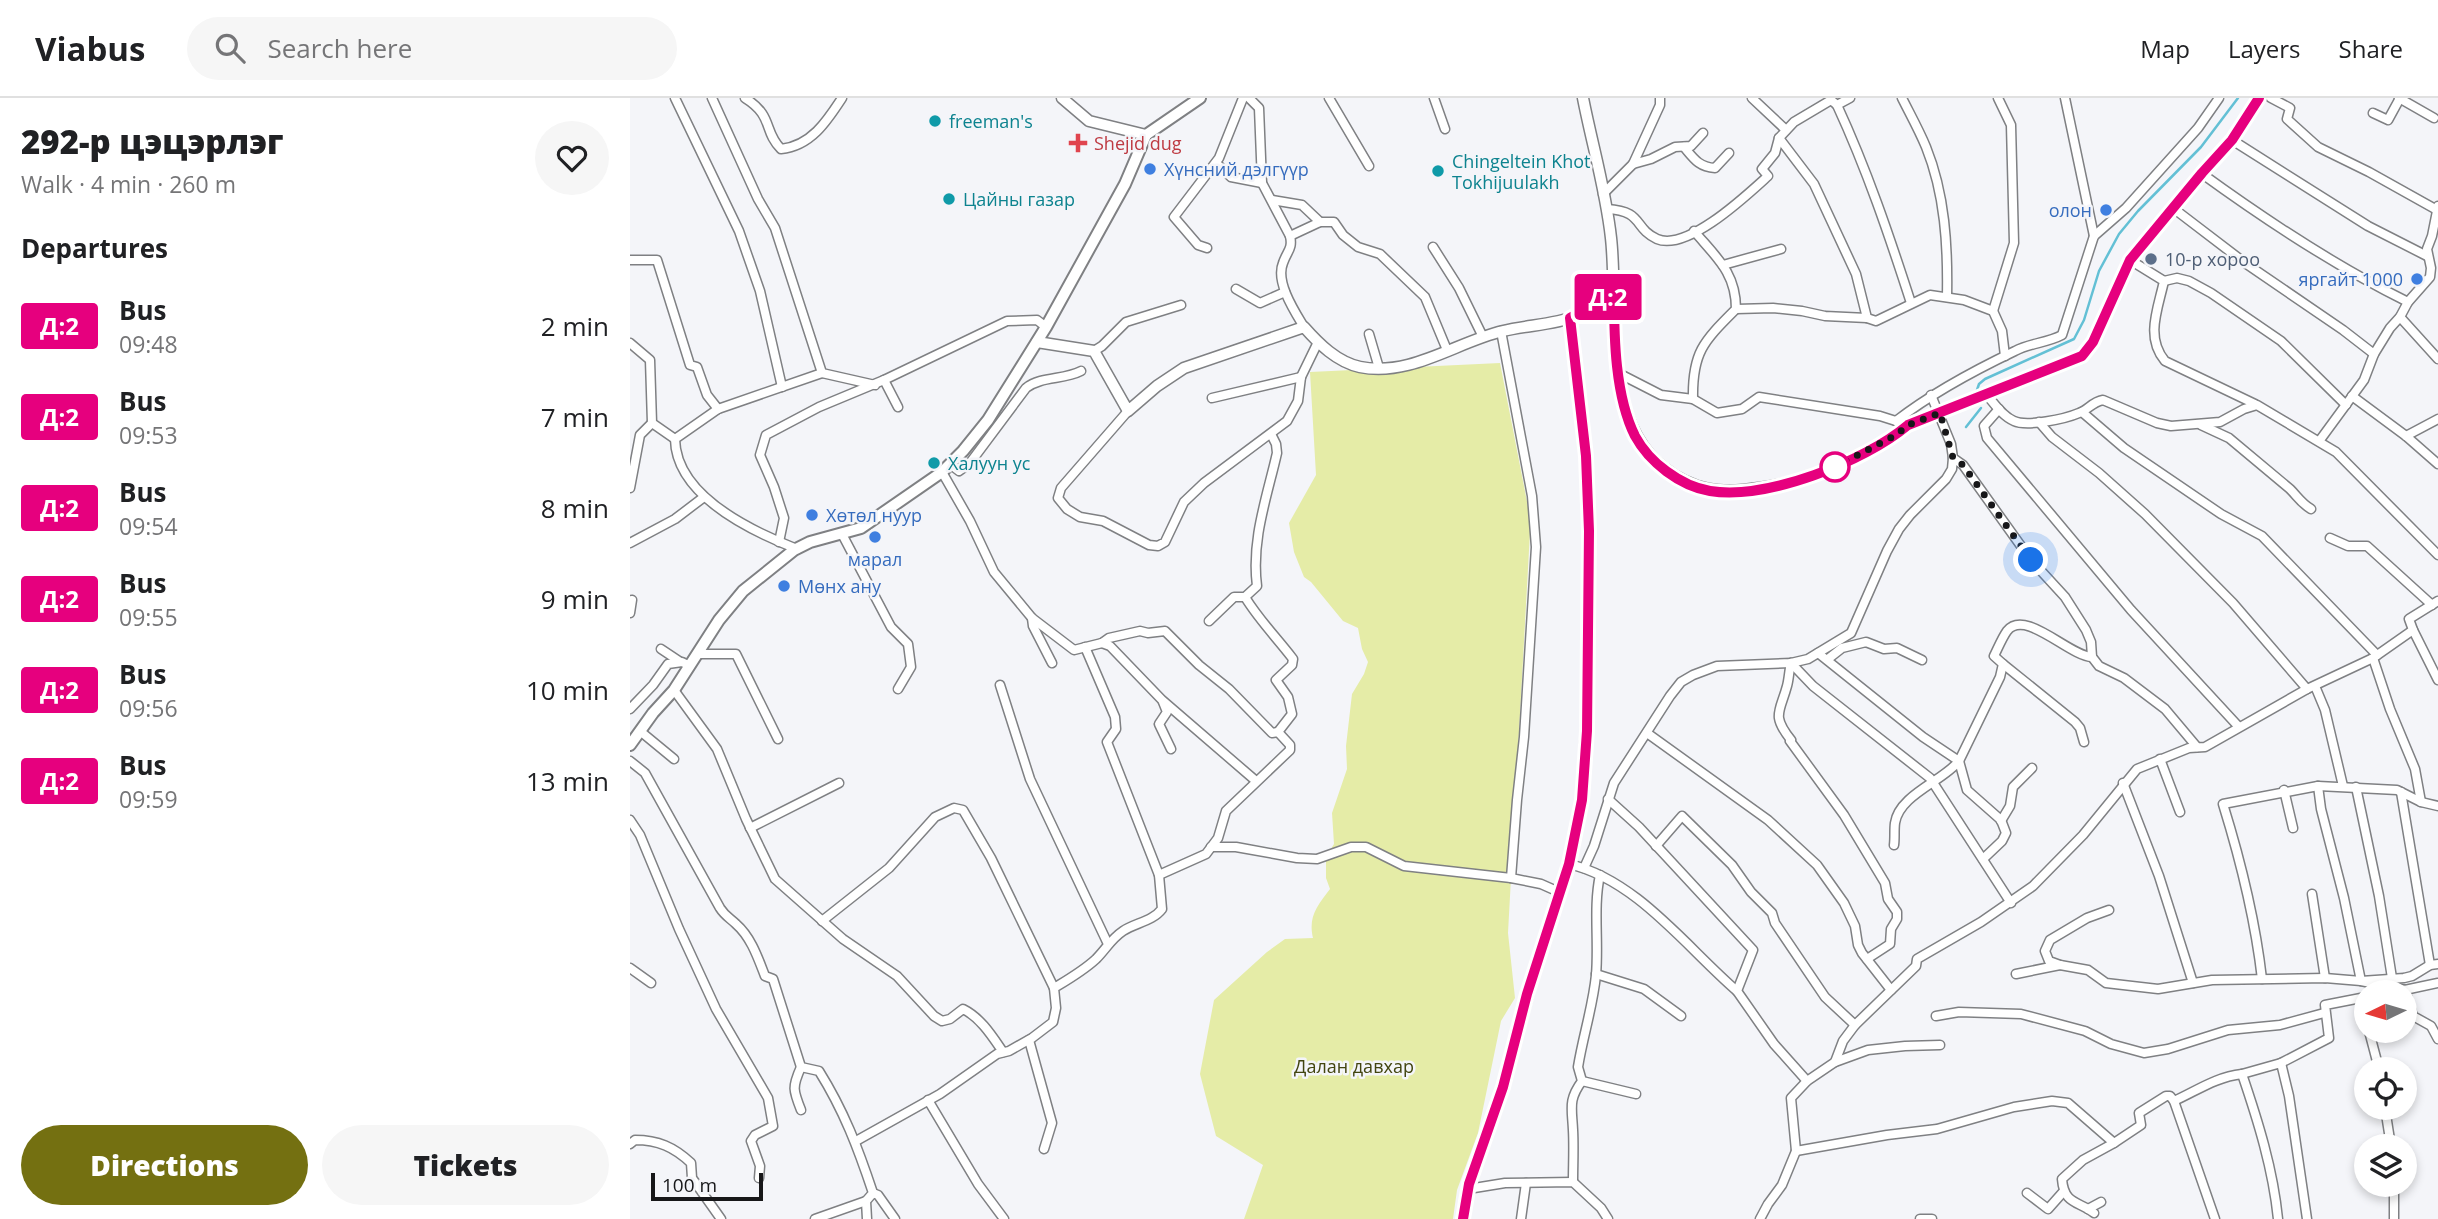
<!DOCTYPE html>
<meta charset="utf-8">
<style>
:root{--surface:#fff;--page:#f6f6f6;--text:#202124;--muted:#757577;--line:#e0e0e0;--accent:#747011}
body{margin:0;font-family:"Open Sans",sans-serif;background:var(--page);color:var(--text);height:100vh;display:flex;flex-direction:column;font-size:26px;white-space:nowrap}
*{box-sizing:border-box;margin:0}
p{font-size:23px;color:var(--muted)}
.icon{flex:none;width:38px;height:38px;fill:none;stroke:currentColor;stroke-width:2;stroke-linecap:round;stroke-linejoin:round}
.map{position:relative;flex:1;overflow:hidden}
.side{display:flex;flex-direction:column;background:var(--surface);width:630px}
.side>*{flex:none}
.badge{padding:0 14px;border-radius:5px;font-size:24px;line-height:46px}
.needle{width:46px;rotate:265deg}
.buttons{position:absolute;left:1724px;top:882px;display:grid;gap:14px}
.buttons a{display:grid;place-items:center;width:63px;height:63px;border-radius:50%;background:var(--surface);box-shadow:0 4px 10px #0003;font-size:35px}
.scale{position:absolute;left:21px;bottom:18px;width:112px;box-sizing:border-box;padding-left:7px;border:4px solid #171719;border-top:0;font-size:19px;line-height:24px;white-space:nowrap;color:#171719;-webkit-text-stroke:5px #f4f5f9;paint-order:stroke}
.you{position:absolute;width:35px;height:35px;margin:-18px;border:5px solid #fff;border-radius:50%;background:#1a73e8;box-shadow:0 0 0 10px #1a73e833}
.map>.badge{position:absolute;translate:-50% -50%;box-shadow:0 0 0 4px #fff}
h2{padding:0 21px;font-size:26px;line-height:63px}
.round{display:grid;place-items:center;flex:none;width:74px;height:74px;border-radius:37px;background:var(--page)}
.headline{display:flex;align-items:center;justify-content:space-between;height:119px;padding:0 21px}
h1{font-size:33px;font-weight:800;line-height:52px}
.button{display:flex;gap:14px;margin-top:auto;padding:14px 21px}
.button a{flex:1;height:80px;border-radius:42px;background:var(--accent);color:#fff;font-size:28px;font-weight:800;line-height:80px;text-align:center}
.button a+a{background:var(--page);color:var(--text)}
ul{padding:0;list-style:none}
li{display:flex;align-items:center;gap:21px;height:91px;padding:0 21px}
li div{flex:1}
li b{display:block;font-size:26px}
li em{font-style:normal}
li .badge{min-width:77px;font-weight:700;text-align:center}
header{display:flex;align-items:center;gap:42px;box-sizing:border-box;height:98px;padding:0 35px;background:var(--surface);border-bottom:2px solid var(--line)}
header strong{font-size:33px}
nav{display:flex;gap:38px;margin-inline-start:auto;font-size:24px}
.search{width:490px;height:63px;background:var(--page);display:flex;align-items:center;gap:18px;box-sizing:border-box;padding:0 24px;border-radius:38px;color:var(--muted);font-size:26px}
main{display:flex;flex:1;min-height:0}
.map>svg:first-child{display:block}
</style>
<header>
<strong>Viabus</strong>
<div class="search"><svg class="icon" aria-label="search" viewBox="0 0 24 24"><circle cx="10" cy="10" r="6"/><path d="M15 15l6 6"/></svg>Search here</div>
<nav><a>Map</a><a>Layers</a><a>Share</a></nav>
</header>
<main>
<section class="side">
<div class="headline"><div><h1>292-р цэцэрлэг</h1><p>Walk · 4 min · 260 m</p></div><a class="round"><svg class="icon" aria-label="heart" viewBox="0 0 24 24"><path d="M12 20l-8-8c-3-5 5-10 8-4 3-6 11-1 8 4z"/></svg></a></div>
<h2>Departures</h2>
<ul>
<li><span class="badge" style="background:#e6007e;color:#fff">Д:2</span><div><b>Bus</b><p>09:48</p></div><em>2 min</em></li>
<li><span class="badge" style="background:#e6007e;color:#fff">Д:2</span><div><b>Bus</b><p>09:53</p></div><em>7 min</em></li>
<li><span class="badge" style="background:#e6007e;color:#fff">Д:2</span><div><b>Bus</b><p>09:54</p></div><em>8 min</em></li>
<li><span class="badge" style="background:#e6007e;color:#fff">Д:2</span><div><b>Bus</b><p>09:55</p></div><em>9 min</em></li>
<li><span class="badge" style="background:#e6007e;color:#fff">Д:2</span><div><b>Bus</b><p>09:56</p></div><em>10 min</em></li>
<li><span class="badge" style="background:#e6007e;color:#fff">Д:2</span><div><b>Bus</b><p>09:59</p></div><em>13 min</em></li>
</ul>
<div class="button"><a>Directions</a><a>Tickets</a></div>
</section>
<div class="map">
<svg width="1808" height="1121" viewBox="0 0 1808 1121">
<rect width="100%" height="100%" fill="#f4f5f9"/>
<path fill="#e5eca7" d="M870 265 899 414 900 434 878 835 885 900 871 923 848 1035 827 1092 823 1121H614L633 1067 586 1038 570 976 584 902 637 854 655 841 683 840C678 819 687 808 700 791L696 780V759L704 746 702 715 717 671 716 648 722 596 734 576 738 564 732 551 728 530 713 523 681 484 674 479 664 454 659 425 686 377 680 274Z"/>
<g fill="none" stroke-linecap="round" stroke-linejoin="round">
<g stroke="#63c0d5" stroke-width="2.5">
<path d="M1347 292 1349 286 1355 281 1444 241 1454 222 1469 173 1489 136 1508 113 1571 49 1608 0"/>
<path d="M1336 329 1351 310"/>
</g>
<g stroke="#7f8083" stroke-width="11">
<g id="minor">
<path d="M45 0 109 133 130 193 152 289"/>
<path d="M82 0 128 101 145 130 192 275 245 287"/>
<path d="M115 0C144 18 133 33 151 51 181 48 197 23 212 0"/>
<path d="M619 0 629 10 632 85 660 138C663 151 657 153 653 165 645 184 665 214 674 229"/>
<path d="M699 0 739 68"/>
<path d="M804 0 815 31"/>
<path d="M1122 0 1156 32"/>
<path d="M1272 0C1280 16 1289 32 1296 49 1315 96 1318 148 1317 199"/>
<path d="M1435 0 1464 138"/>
<path d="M1641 0 1660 10 1657 21 1688 49 1739 74 1807 112"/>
<path d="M1769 0 1804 20"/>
<path d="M1207 7C1237 72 1259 137 1281 205"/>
<path d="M1743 15 1758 22 1770 0"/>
<path d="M1149 40 1184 86 1226 176 1237 220 1246 223 1300 197 1334 202 1363 213 1372 233 1375 258"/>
<path d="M1602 42 1738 128 1797 158"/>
<path d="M1054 49C1064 61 1069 69 1085 70L1099 55"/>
<path d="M586 65 601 79 632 85"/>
<path d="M1003 66 1030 7V0"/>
<path d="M1571 75C1637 123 1705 168 1778 204"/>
<path d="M973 96 1003 66 1021 61 1045 49 1061 48 1073 35"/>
<path d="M642 102 672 107 690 124"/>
<path d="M1543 110 1615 165 1713 232 1744 256"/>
<path d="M977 111C1014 113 1003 130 1027 141 1057 154 1117 97 1138 78L1132 71 1145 55 1149 40 1164 24 1201 2 1207 7 1220 0"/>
<path d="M660 138 690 124H704L713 137 728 149 750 156 795 199 817 252"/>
<path d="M803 149 829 190 853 239"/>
<path d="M577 150 568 147 544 119 589 60 613 0"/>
<path d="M0 162H27L60 267 67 269 77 297 88 311"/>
<path d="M1500 162 1534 183C1528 211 1515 239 1535 263L1625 306"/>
<path d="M1093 167 1151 151"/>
<path d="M1534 183 1547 180 1559 183 1581 195 1651 243 1716 307"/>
<path d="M606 191 630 205 655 194"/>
<path d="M1106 211 1143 210 1172 213 1195 218 1237 220"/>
<path d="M1363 213 1384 145 1381 27 1368 0"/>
<path d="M1770 219 1808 261"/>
<path d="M871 233 902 398 906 449 894 639 887 702 881 780 911 786 929 794"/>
<path d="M739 236 749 270"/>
<path d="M0 245 20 262 22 325 45 341"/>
<path d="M464 253 472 248 496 224 551 207"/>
<path d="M990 276 1031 297 1063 301 1087 315 1112 311 1129 299 1250 318 1269 324"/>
<path d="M254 282 268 309"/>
<path d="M1356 296C1364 305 1372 318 1384 323 1397 329 1435 321 1449 315 1458 312 1462 304 1473 302L1527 325 1541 328 1590 324 1614 311 1627 307 1706 354 1808 457"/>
<path d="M1722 298 1776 338 1808 366"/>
<path d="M582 300 671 279"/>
<path d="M1063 301C1062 254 1074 243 1106 211 1106 175 1087 160 1064 133"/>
<path d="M1369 311 1354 328 1357 340 1501 512 1608 628"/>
<path d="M498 313 431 390 428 400 437 411 450 419 473 423 519 447 528 448 535 444 554 404 574 385 657 323 668 303 671 279 688 244"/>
<path d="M1452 314 1494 350 1591 416 1632 438 1747 557"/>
<path d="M1266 323C1302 295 1343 273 1385 253 1400 245 1417 245 1432 237L1464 138 1496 110 1568 30 1589 0"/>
<path d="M1409 324 1422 339 1469 375 1515 416 1603 505 1677 591"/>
<path d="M1571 327 1599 340 1660 391C1668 399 1671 405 1681 411"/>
<path d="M1776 338 1808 321"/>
<path d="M1690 342 1734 282 1744 256 1760 230 1770 219 1778 204 1800 179 1801 170 1797 151 1802 138 1808 108"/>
<path d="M1323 360 1333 367 1401 462 1435 499 1456 532 1461 544 1462 559 1469 568 1494 580 1535 611 1567 649"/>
<path d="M320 366 329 373 340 365 396 290C411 278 434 282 451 273"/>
<path d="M312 374 340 423 364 474 402 520 444 552 472 545 479 540 510 533 518 535 535 533 569 567 599 591 642 635 648 634"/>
<path d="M0 390 10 337 22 325"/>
<path d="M212 436 261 529 278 546 281 569 268 591"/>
<path d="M1700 440 1718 448H1737L1802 507"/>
<path d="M149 444 154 420 144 389 130 357 136 337 189 309 254 282 377 223 407 222 416 229"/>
<path d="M0 445 45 421 74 399"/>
<path d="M167 451C121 433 46 398 45 341L88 311 192 275"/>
<path d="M0 515 2 502"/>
<path d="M402 520 403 528 422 565"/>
<path d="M579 523 604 499H615L627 488C621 442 637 399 647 355L646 346 641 336"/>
<path d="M1783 532 1808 582"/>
<path d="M472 545 480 548 532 602 626 683"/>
<path d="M31 551 49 563"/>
<path d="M1188 555 1293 639 1329 663 1370 579 1373 566 1364 558C1368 550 1372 540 1377 533 1395 510 1439 558 1462 559"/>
<path d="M68 556H106L148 641"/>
<path d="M1743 560 1760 611 1785 671 1791 704"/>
<path d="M1198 561 1212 550 1236 544 1254 551 1267 550 1292 562"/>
<path d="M1161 565C1159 573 1159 581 1157 588 1150 614 1141 617 1161 642L1160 643 1214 717 1255 785 1258 801 1267 814V821L1261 831 1260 846 1237 861"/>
<path d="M1161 565 1183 588 1300 680 1381 805"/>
<path d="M1373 566 1445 624 1450 630 1454 644"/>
<path d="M370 587 400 681 477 844"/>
<path d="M1685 588 1695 612 1713 688"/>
<path d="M44 592 87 651 116 721 145 781 213 841 267 878 304 918 312 923 320 921 333 911C351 920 362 938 373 954"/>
<path d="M533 604 537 614 529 626 541 651"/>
<path d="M0 611 23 587 38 566 52 564 60 568"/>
<path d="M10 633 44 661"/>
<path d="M1017 635 1138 722 1187 767 1214 805 1225 828 1228 847 1232 855 1261 892"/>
<path d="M1530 661 1550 714"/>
<path d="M0 663 15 675 90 810C95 818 100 820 106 826 121 839 128 860 135 878L143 881 171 969 189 973C214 1013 228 1050 243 1095L236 1103 237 1121"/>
<path d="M1329 663 1337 692 1371 722 1376 735 1372 743 1353 761"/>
<path d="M1493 685 1529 778 1563 885"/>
<path d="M1688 688 1691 711 1714 800 1731 883 1775 892"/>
<path d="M1726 689 1749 798 1762 880"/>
<path d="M1654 692 1663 730"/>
<path d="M1771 694 1800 867"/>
<path d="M978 701 1009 729 1123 852 1107 893 1144 946 1177 983"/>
<path d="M0 722 10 737 49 831 86 911 138 1000 143 1028 125 1037 121 1043 130 1068 129 1080"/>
<path d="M1371 723 1380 708 1383 689 1402 670"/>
<path d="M120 730 209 685"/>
<path d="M1264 747C1265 740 1264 732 1265 725 1269 697 1313 683 1329 663"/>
<path d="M1026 748 1052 718 1102 767 1121 794 1142 815 1145 825 1195 899 1225 927"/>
<path d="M581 749H606L667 760 687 761 721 749H736L774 768 881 780"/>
<path d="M939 766C1007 782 1056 849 1107 893"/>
<path d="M954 770 964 748 984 685 1040 598 1051 584 1063 577 1087 568 1161 565 1178 561 1221 535 1257 453 1269 431 1280 417 1316 381 1322 371 1323 360 1321 346 1301 297"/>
<path d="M529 777 576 756 588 740 596 713 660 652V647L648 634 662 616 658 599 646 582 662 567 663 561C647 540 629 522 615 499"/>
<path d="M1682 796 1695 880"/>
<path d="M1479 812 1457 820 1420 842 1415 853 1419 863 1430 867 1458 872 1476 885 1528 891 1582 882 1695 880 1731 883 1774 880 1782 878 1800 867 1808 866"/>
<path d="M192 823 259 770 305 719 324 710 333 712 361 760 424 890"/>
<path d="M0 870 21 885"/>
<path d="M966 876 1014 891 1051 918"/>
<path d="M1386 876 1430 867"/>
<path d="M1632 881C1625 820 1611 764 1593 706L1688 688 1767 692 1791 704 1808 708"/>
<path d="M1775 892 1783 918 1801 928 1808 941"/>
<path d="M1770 893 1808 885"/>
<path d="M1732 900 1736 918"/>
<path d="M1306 918 1329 914 1391 916 1455 933 1481 946 1514 955 1538 951 1598 932 1650 927 1694 915"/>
<path d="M1739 933 1749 971"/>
<path d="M399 942 422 1025 414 1051"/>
<path d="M1205 964 1238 952 1275 948 1310 947"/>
<path d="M1651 965 1699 940 1695 907 1736 899"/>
<path d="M952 983 1006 996"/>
<path d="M298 1002 348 1086 374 1121"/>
<path d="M1755 1010 1761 1048"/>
<path d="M171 1012C163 992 162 989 171 969"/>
<path d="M226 1043 310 996 367 956 379 953 402 940 423 924 426 910 424 890C439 881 453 873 466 861 476 851 481 841 493 833 505 825 523 823 532 811L529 777 477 644 486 631 485 619 455 549"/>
<path d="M0 1046 5 1042C28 1042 44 1049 61 1065L62 1080 91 1121"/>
<path d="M1166 1053 1257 1037 1307 1031 1384 1009 1422 1003 1438 1005 1484 1045 1511 1027 1509 1015 1536 998H1540L1544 1003"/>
<path d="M943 1084C943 1067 944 1049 943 1032 942 1010 938 1002 952 983L948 969C953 938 963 908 966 877 969 844 963 809 970 777"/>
<path d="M838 1091 875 1085 943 1084 971 1110 978 1121"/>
<path d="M243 1095 248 1097 265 1121"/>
<path d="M1397 1095 1418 1111 1434 1093"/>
<path d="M1458 1111 1471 1104"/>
<path d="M1464 1115C1449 1103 1434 1107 1432 1081L1453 1062 1484 1045"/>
<path d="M185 1121 236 1103"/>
<path d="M891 1121 896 1085"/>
<path d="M1130 1121 1138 1106 1152 1087 1166 1053 1161 1000 1177 983 1205 964 1213 943 1225 927 1286 868 1287 861 1351 824 1403 788 1453 737 1507 671 1559 650 1575 649 1677 591 1743 560 1783 532 1779 521 1808 503"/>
<path d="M1290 1121H1302"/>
<path d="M1585 1121 1544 1003C1568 992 1586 979 1612 976"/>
<path d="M1648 1121C1643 1071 1628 1023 1612 976L1651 965 1659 998 1677 1121"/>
<path d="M1764 1121V1087"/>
</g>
</g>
<g stroke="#7f8083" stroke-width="13">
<g id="tertiary">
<path d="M432 0 459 23 516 37"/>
<path d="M953 0C962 46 976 93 981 140 989 211 970 321 1034 370 1063 393 1092 396 1129 390 1181 383 1237 361 1278 327L1452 258 1463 244 1500 162 1571 75 1602 42 1629 0"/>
<path d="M407 244 464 253 498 313 527 288 554 270 674 229C689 246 707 264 730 269 781 279 826 244 873 233 897 227 924 227 946 218 959 212 971 203 984 196"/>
<path d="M833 1121 839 1086 873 989 902 881 939 766 952 702 958 598 959 433 956 358 940 220"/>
</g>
</g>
<g stroke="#7f8083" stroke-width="14">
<path id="secondary" d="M0 647 23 615 44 592 89 522 113 493 164 452 180 444 231 430 312 374 333 353 358 322 416 229 495 86 516 37 570 0"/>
</g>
<use href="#minor" stroke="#fff" stroke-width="8"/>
<use href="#tertiary" stroke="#fff" stroke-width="10"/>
<use href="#secondary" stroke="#fff" stroke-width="10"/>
</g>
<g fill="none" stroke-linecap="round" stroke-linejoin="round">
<g stroke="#fff" stroke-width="16">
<path id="line" d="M833 1121 839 1086 873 989 897 896 939 766 952 702 957 633 959 433 956 358 940 220 984 196C984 239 985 298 1005 338 1019 364 1050 388 1080 393 1137 402 1234 364 1278 327L1452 258 1463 244 1500 162 1572 75 1602 42 1629 0"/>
</g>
<use href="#line" stroke="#e6007e" stroke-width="10"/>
<path stroke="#171719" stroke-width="7" stroke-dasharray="0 12.6" d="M1205 369 1266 337 1278 327 1310 315 1323 360 1333 367 1401 462"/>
</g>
<g fill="#0f9aa8" stroke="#f4f5f9" stroke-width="2.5">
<circle cx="305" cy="23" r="7"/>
<circle cx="808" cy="73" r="7"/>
<circle cx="319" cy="101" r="7"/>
<circle cx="304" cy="365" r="7"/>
</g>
<path fill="#e0444e" stroke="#f4f5f9" stroke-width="2.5" d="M444.5 34.5h7v7h7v7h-7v7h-7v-7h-7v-7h7z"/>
<g fill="#3f7fe0" stroke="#f4f5f9" stroke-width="2.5">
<circle cx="520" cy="71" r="7"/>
<circle cx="1476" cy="112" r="7"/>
<circle cx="1787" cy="181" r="7"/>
<circle cx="182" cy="417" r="7"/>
<circle cx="245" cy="439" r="7"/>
<circle cx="154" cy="488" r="7"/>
</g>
<circle fill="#5c6f8a" stroke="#f4f5f9" stroke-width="2.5" cx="1521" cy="161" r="7"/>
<circle fill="#fff" stroke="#e6007e" stroke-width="3.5" cx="1205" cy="369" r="14"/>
<g text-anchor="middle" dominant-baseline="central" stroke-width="5" stroke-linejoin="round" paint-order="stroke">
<g font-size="18" fill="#0d838f" stroke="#f4f5f9" text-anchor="start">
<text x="319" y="23">freeman's</text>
<text x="822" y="63">Chingeltein Khot<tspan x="822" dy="21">Tokhijuulakh</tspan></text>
<text x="333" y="101">Цайны газар</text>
<text x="318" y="365">Халуун ус</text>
</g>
<g font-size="18" fill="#be3a42" stroke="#f4f5f9" text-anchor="start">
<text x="464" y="45">Shejid dug</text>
</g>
<g font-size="18" fill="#366cbe" stroke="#f4f5f9" text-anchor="start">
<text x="534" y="71">Хүнсний дэлгүүр</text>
<text x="1462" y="112" text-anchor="end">олон</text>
<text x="1773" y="181" text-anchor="end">яргайт 1000</text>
<text x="196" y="417">Хөтөл нуур</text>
<text x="245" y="461" text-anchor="middle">марал</text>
<text x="168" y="488">Мөнх ану</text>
</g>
<g font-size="18" fill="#4e5e75" stroke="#f4f5f9" text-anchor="start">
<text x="1535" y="161">10-р хороо</text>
</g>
<g font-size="18" fill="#42450f" stroke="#f4f5f9">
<text x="724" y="968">Далан давхар</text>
</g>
</g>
</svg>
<div class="buttons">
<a><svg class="needle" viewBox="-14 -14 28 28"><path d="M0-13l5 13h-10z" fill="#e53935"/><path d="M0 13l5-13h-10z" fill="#757577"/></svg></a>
<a><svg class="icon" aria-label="locate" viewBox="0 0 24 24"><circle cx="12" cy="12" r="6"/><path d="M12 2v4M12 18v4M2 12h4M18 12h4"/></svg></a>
<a><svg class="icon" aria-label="layers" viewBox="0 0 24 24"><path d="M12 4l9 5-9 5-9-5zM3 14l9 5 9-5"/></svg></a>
</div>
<div class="scale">100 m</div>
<div class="you" style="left:1401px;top:462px"></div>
<b class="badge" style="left:978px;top:199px;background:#e6007e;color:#fff">Д:2</b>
</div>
</main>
